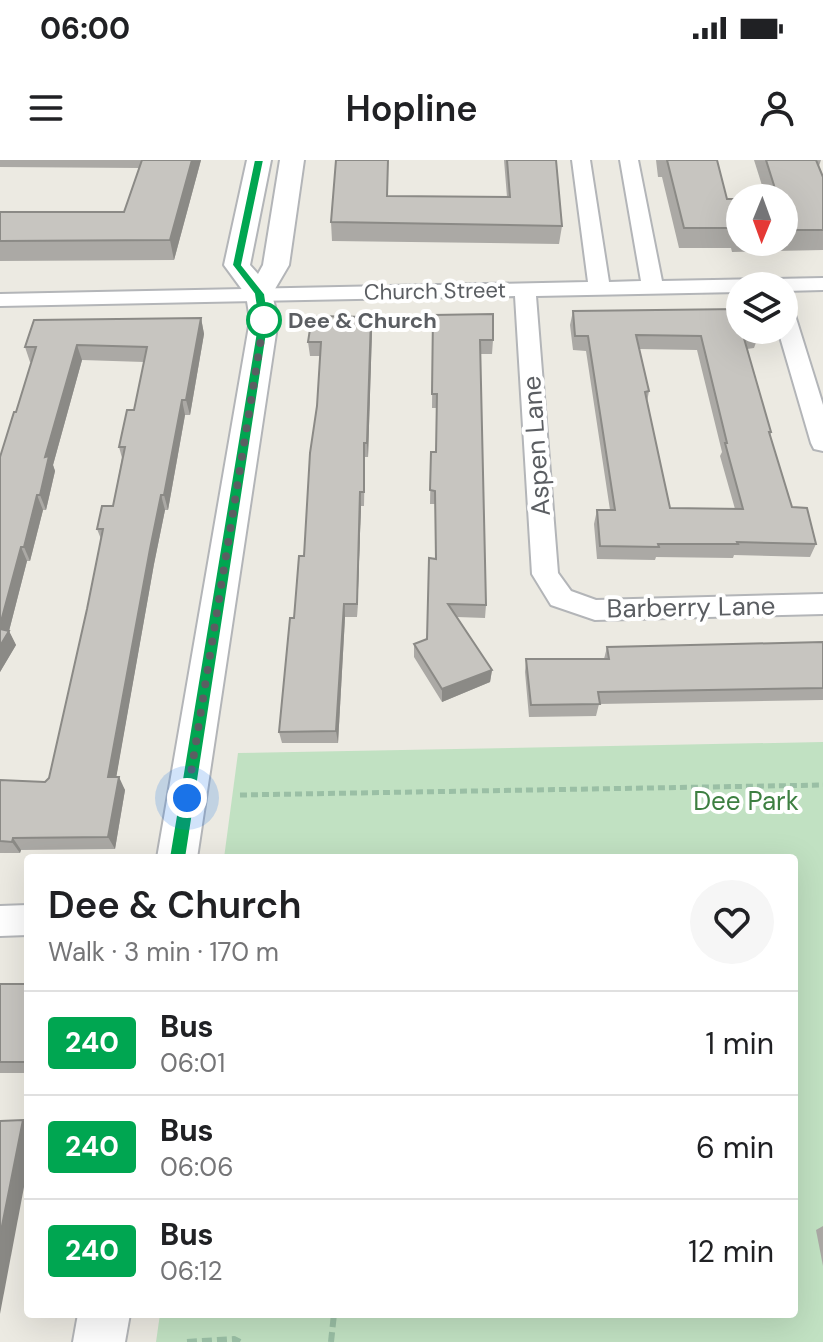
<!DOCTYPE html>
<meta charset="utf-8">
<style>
:root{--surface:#fff;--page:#f6f6f6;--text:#202124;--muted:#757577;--line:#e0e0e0}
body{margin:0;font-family:"DM Sans",sans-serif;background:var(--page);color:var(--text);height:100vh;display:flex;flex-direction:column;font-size:30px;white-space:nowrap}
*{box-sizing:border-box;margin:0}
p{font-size:26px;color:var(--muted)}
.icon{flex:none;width:44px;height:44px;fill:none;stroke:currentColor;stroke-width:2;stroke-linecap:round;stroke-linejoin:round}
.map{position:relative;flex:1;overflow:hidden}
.details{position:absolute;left:24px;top:694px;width:774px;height:464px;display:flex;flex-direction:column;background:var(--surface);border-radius:8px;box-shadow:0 8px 32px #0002}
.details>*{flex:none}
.badge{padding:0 16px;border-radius:6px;font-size:28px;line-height:52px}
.needle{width:52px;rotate:181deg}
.buttons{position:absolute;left:726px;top:24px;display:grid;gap:16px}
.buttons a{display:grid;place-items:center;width:72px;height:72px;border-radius:50%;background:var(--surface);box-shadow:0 8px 32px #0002;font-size:40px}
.you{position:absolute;width:40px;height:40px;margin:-20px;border:6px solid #fff;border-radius:50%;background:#1a73e8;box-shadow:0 0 0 12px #1a73e833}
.map>.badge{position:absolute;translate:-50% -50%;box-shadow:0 0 0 4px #fff}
.round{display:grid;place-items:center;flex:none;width:84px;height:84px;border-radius:42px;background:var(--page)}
.summary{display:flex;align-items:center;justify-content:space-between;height:136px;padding:0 24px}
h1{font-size:38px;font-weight:600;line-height:60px}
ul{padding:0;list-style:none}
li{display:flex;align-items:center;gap:24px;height:104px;padding:0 24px;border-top:2px solid var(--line)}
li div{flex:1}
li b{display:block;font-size:30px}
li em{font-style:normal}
li .badge{min-width:88px;font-weight:700;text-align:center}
.status{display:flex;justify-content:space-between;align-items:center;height:56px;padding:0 40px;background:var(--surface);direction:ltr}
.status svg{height:22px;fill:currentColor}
header{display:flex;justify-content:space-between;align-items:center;height:104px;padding:0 24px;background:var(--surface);font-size:36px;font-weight:600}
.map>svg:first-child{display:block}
</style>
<div class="status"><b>06:00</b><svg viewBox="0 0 49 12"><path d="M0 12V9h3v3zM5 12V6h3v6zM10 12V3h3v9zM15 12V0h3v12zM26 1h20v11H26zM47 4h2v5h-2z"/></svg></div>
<header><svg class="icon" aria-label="menu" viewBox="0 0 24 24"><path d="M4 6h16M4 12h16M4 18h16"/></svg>Hopline<svg class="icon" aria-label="person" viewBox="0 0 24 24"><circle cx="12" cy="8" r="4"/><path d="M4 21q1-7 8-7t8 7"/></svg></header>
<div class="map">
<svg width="823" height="1182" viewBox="0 0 823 1182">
<rect width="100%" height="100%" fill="#eceae2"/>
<path fill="#c1e1c2" d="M823 582V1182H156L160 1154H794V698H224L238 593Z"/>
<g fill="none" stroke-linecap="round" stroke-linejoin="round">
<g stroke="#b3b5b8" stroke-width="4">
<g id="minor">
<path d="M572 0H590L609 122 641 121 620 0H638L662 121 823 118V130L784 131V126H740V132L536 136 558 413 571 431 596 440 823 434V454L595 460 551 445 532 414 515 136 0 146V134L588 122Z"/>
<path d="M784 148 795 155 823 245V291L814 289 811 283 778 170H784Z"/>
<path d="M28 745V775L0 776V746Z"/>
</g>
</g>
<g stroke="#b3b5b8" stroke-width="4">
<g id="tertiary">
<path d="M247 0H271L250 105 258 114 263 105 280 0H304L289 105 272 134 278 160 197 698H157L250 160 246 135 224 105Z"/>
<path d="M78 1154H130L125 1182H73Z"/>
</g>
</g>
<path stroke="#9abfa5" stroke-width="5" stroke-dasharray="7 4" stroke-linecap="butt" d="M240 635 823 625"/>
<g stroke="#9abfa5" stroke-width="6" stroke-dasharray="10 5" stroke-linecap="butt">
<path d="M187 1182 234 1179 240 1182"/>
<path d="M331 1182 334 1154"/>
</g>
<use href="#minor" fill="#fff" fill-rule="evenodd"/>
<use href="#tertiary" fill="#fff" fill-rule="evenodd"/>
</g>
<g fill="#aba9a5" fill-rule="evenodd">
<path d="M0 0H201L174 100 0 101V52H124L139 8 0 7Z"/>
<path d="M504 0H556L562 66 559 84 332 81 331 62 388 36 507 37Z"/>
<path d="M656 0H717L727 39H740V82H784V38H766L754 0H821L819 6 823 17V90L732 92 731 88H679L662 17H658Z"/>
<path d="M573 151 759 174 754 188 747 189 771 272 770 276 792 347 816 384 810 397 734 395 733 398 656 397 655 400 597 399 594 364 597 350H610L586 191 573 190 570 165ZM639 189 697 190 722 292 720 296 735 349 670 348 647 242 649 231Z"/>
<path d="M433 155 493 180 492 194H480L486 445 485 458 457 457 492 510 490 522 442 542 414 497V484L427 479 436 399 435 344H430L431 292H436V248H432Z"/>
<path d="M201 158 204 174 190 255H185L168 350H165L154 404 116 617 125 630 115 689 21 690 20 693H0V620L45 622 49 618 87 449 101 379 97 369 113 346 122 298 119 287 134 250 144 202 82 200 53 305 55 311 46 350H43L30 401H27L9 471 16 485 0 512V297L16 252 32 202H30L25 187Z"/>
<path d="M372 171 368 297H365L364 346H361L357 457H345L338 583H282L279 572 304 396 317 246 320 196H310L308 182Z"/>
<path d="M823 482V540L599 544 596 556 529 557 525 512 526 499H604L607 487Z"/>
<rect x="0" y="824" width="28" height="89"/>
<path d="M823 1066V1106L816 1070Z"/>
</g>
<g fill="#8b8a86">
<path d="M192 0H201L174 100 170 80Z"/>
<path d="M371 157 372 171 368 297 367 283Z"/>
<path d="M201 158 204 174 190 255 186 240Z"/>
<path d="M77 185 82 200 53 305 55 311 46 350 40 335 45 297Z"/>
<path d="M182 240 185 255 168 350 164 335Z"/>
<path d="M360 332 361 346 357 457V444Z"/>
<path d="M37 335 43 350 30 401 24 387Z"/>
<path d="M161 335 165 350 154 404 114 630 108 617 150 389Z"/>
<path d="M21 387 27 401 9 471 16 485 0 512V465Z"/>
<path d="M344 444 345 457 338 583 336 571Z"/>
<path d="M492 510 490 522 442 542V529Z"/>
<path d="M119 617 125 630 115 689 108 677Z"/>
<path d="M13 678 21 690 20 693 12 682Z"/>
<path d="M23 960 28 964V1006L0 1154V1076Z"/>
</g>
<g fill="#c7c5c0" stroke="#8b8a86" stroke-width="2" fill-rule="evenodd">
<path d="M142 0H192L170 80 0 81V52H124Z"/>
<path d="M336 0H388L387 36 510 37 507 0H556L562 66 331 62Z"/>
<path d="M667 0H717L727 39H740V71H737L736 68H684Z"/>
<path d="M766 0H816L823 17V70H784V38H778Z"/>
<path d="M740 149V170H758L759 174 743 175 771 272H769L792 347 807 348 816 384 737 382 738 384H658L659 387 600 386 597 350H615L588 176H575L573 151ZM636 175 701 176 727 283H725L743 349 670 348 645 232 649 231Z"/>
<path d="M493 154V180H480L486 445 448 444 492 510 442 529 414 484 427 479 429 398 436 399 435 331 430 330 431 292H436L437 234H432L433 155Z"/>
<path d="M312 156 371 157 367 283H364V332H360L357 444H344L336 571 279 572 290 458H294L299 396H304L310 293 317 246 321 182H308Z"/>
<path d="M201 158 186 240H182L164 335H161L150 389 108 617H119L108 677 13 678 12 682 0 681V620L45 622 49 618 87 449 103 369H97L102 346H113L125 287H119L127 250H134L147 187 77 185 45 297 49 296 40 335H37L24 387H21L0 465V297L14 252H16L36 187H25L34 160Z"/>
<path d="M0 469 9 471 0 486Z"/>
<path d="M823 482V528L598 532 600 544 531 545 526 499H609L607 487Z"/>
<rect x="0" y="824" width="28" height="78"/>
<path d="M23 960 0 1076V961Z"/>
</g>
<path fill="#00a651" stroke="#fff" stroke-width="2" d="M254 0H264L242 105 265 134 269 160 186 698 177 705 169 698 258 160 254 134 232 105Z"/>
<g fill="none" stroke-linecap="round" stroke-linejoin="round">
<path stroke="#5b5e62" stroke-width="8" stroke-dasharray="0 14.4" d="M187 638 264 160"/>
</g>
<circle fill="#fff" stroke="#00a651" stroke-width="4" cx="264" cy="160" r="16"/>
<g text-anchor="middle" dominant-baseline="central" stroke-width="8" stroke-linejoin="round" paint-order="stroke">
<g font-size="22" fill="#5b5e62" stroke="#fff">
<text transform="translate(435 131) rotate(-1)">Church Street</text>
</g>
<g font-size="22" font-weight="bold" fill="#5b5e62" stroke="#fff" text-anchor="start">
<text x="288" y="160">Dee &amp; Church</text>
</g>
<g font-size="26" fill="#5b5e62" stroke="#fff">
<text transform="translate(536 286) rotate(-94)">Aspen Lane</text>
<text transform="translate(691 447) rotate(-1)">Barberry Lane</text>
</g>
<g font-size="26" fill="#3d7f41" stroke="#fff">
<text x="746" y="641">Dee Park</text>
</g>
</g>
</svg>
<div class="buttons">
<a><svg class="needle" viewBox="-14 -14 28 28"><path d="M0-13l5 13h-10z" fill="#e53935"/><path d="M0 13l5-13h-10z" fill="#757577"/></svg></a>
<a><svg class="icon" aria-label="layers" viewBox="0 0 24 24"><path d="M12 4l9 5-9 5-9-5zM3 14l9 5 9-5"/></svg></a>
</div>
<div class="you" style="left:187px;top:638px"></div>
<section class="details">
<div class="summary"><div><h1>Dee &amp; Church</h1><p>Walk · 3 min · 170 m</p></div><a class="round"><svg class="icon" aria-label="heart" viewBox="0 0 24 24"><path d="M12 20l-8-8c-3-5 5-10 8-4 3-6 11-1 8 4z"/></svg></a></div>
<ul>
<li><span class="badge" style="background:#00a651;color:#fff">240</span><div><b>Bus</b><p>06:01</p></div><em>1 min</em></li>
<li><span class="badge" style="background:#00a651;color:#fff">240</span><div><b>Bus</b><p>06:06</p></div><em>6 min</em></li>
<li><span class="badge" style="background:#00a651;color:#fff">240</span><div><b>Bus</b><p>06:12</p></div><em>12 min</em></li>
</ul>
</section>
</div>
